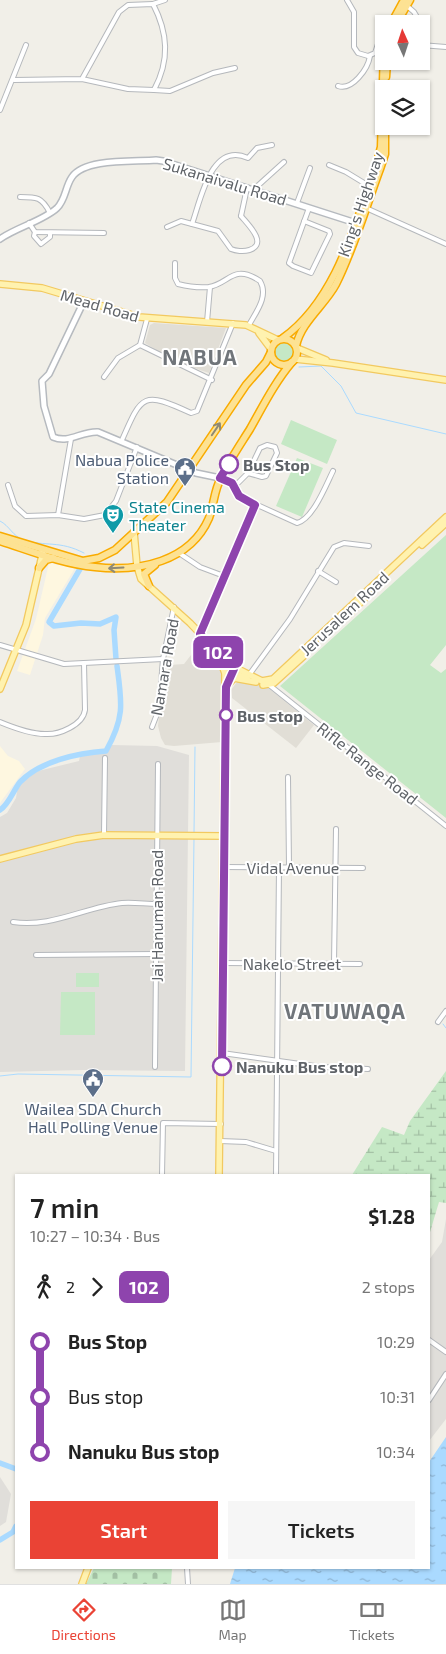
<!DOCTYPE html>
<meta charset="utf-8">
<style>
:root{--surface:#fff;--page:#f6f6f6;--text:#222;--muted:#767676;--line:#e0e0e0;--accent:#ea4335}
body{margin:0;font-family:"Exo 2",sans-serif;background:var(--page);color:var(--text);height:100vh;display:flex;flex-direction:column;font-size:19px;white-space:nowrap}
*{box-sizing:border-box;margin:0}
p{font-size:16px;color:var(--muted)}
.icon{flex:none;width:28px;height:28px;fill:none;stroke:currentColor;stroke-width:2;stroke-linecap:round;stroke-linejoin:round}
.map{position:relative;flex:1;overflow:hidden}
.sheet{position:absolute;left:15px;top:1174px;width:415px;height:395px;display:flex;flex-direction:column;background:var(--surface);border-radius:0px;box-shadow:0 1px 4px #0004}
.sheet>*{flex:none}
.badge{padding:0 10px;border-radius:8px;font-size:18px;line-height:32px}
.needle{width:32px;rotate:357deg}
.tools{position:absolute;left:375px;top:15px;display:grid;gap:10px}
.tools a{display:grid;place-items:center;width:55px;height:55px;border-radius:0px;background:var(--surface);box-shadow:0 1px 4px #0004;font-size:25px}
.map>.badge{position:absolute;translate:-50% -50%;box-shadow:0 0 0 2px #fff}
.legs{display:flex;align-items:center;gap:8px;height:55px;padding:0 15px;font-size:16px}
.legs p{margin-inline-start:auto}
.headline{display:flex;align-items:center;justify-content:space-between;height:85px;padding:0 15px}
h1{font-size:28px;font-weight:600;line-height:38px}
.button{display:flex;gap:10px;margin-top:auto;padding:10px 15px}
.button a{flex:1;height:58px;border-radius:0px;background:var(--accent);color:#fff;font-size:20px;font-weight:600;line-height:58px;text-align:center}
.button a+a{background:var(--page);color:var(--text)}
ul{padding:0 15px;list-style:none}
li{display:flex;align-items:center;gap:18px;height:55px;font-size:19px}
li i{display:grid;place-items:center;width:8px;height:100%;margin:0 6px;background:currentColor}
li i::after{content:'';width:12px;height:12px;margin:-6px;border:4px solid;border-radius:50%;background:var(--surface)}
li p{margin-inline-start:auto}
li:first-child i{background:linear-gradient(#0000 50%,currentColor 0)}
li:last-child i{background:linear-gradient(currentColor 50%,#0000 0)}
.dock{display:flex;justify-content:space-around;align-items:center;height:70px;border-top:1px solid var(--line);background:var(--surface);font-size:14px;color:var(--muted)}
.dock a{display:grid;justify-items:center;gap:2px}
.dock .active{color:var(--accent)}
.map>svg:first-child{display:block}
</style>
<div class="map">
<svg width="446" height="1584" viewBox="0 0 446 1584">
<defs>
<pattern id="wetland-marsh" width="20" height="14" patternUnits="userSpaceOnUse" patternTransform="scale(1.25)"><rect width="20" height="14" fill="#c5e8c5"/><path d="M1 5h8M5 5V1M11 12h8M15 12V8" fill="none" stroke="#a3c0a4"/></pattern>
<pattern id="cemetery-stones" width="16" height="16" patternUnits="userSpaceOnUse" patternTransform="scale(1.25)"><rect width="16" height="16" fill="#c5e8c5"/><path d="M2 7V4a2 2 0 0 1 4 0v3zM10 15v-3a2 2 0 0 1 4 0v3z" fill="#a3c0a4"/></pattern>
<pattern id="water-ripples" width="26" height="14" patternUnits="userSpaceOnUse" patternTransform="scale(1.25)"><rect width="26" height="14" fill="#aadaff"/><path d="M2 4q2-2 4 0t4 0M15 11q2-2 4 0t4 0" fill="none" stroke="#8eb4d2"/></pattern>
</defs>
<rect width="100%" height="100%" fill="#f1efe8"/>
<g fill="#fef7e0">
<path d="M49 563 75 568 45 618 43 635 30 675 17 671 36 619Z"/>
<path d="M0 746 8 756 19 761 25 769 0 803Z"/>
</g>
<g fill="#e0deda">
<path d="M112 745 157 746 189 755 185 1071 83 1070 0 1072V817L7 813 16 798 18 785 30 773 79 761 80 756 99 753Z"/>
<path d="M446 1219V1419L429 1441V1260L442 1242Z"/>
<path d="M0 1477 11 1494 6 1522 0 1526Z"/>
</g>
<g fill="#e1ded6">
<path d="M154 323 226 328 209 373 176 362 145 343 150 325Z"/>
<path d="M202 641 221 666 224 684 222 742 174 746 165 745 161 738 158 726 161 696 169 665 184 664Z"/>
<path d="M242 680 266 686 314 725 296 748 232 698 231 690 237 682Z"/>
</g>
<g fill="#c5e8c5">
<circle cx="283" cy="352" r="10"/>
<path d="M291 420 337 440 327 464 281 444Z"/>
<path d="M297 458 323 468 302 517 276 506Z"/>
<path d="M446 535V645L430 665 441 673 446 669V818L280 686Z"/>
<rect x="76" y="973" width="23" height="14"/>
<path d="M61 992H95V1035H60Z"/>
</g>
<path fill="url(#wetland-marsh)" d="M446 1071V1203L439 1202 430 1232 429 1175H352L382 1127 404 1135 410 1121Z"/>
<path fill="url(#cemetery-stones)" d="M94 1568H172L171 1584H86Z"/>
<path fill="url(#water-ripples)" d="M446 1437V1584H230L235 1568H429V1462Z"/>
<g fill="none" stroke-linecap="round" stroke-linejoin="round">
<g stroke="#aadaff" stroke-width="1">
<path d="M299 367 321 366 341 386 356 413 446 434"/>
<path d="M0 521C10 526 12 536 24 540 46 547 59 540 84 553"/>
<path d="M194 834 195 747"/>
<path d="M443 1024 446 1028"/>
<path d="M0 1076 18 1074 191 1077 194 838"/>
</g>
<g stroke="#aadaff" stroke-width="5.5">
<path d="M80 569 49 622 54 626 81 623 100 624 116 617 114 630 116 659"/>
<path d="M0 810C9 804 13 791 20 782 40 761 78 753 106 751 125 717 122 703 117 666"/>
<path d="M0 1463 16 1469"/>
<path d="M0 1540 13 1532 16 1526"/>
</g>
<g stroke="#b5b8bc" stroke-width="6">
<g id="street">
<path d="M347 0 354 12V47L358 53 368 56 375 53 384 26"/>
<path d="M153 4 165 0"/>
<path d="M406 5 414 12 421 24"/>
<path d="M384 24 386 19 393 20"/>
<path d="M421 28V33"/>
<path d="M421 45 446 47"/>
<path d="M413 66 415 61"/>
<path d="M14 80 82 79 128 89 154 90C170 60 168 33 153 4L128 5 119 12 82 79"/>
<path d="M338 86C352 91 368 69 370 56"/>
<path d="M154 90 170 91 213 73 235 68"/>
<path d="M0 110 26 45"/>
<path d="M329 165 346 172 369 186"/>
<path d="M253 190 284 162"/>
<path d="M20 197C37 197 42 197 50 213"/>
<path d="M297 203 310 168"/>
<path d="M366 208 446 244"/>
<path d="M241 216 247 188"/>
<path d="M304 221 329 231 330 234 311 273 293 266 289 263 309 208"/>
<path d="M29 223 35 232 104 233"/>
<path d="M192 224C201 199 211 141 248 158L257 148 272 145"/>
<path d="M167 227 181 221 218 231 231 249C240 253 263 252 256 236 253 229 246 222 241 216"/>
<path d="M35 232 34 236 41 244 50 237V233"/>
<path d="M175 263V278L178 284C186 286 200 288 209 287 229 284 233 263 260 281 269 296 256 312 249 325"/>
<path d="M207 322 210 287"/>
<path d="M140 345 212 380"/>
<path d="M104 377 118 358 140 345 147 319"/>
<path d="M122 440C142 394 143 391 191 413L197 411 233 323"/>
<path d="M220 478 232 483 242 498 297 523C313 519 326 485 333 471"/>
<path d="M232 483H238L248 473 260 448 267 445 275 447 277 453 266 476 262 477 248 473"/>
<path d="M8 485 15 506 26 516 58 515 84 519 105 515 116 501 137 447"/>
<path d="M58 515 71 439"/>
<path d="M179 553 200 567 224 576"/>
<path d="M318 571 336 582"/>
<path d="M200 634 255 505"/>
<path d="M0 645 64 664 163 659"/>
<path d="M249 675 290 619 334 547 344 543 369 546"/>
<path d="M268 684 446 826"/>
<path d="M0 722C12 727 31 734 45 734 59 735 83 725 85 710L84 663"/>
<path d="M152 727 159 709 163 659 174 607"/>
<path d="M288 777 289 867"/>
<path d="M104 835 105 758"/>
<path d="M223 867 363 868"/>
<path d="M13 922C51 928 85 907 122 903 133 902 146 904 157 904"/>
<path d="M36 955 156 954"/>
<path d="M223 963 360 964"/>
<path d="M334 963 336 829"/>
<path d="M438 1022 446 1011"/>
<path d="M222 1053 322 1067 368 1069"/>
<path d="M155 1067 158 764"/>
<path d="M220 1141 246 1142 276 1151"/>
<path d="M162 1175 163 1123 221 1124"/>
<path d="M276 1175 279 867"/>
<path d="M429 1340 446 1352"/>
<path d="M429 1400 446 1374"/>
<path d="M187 1568 188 1584"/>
</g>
</g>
<g stroke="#b6babf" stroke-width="8">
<g id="secondary">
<path d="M0 239C17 227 43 221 57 208 66 199 65 187 72 177 85 158 134 162 156 160L163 161 359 224"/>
<path d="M84 301 49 374 42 381 44 406 53 437C69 444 81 431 98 432L196 473 220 478"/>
</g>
</g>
<g stroke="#f2c960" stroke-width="8">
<g id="primary">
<path d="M0 284 42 288 139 317 246 325 278 340"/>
<path d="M259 333 271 349"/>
<path d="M297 348 326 360"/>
<path d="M295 359 333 363 446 380"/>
<path d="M134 532 137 566 141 579 190 623 229 664"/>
<path d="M422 545 446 523"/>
<path d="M348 615 368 595"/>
<path d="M211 648 224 670"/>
<circle cx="229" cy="670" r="5"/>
<path d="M234 667 262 681 273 679 446 517"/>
<path d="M233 673 247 678"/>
<path d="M263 685 274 683 306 654"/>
<path d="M226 687 234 678 256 682"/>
<path d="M0 689 26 625 43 551"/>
<path d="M0 859 76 839 104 835 224 836"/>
<path d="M219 1175 225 674"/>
<path d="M82 1584 88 1568"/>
</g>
</g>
<g stroke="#f9ab00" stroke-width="9">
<g id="highway">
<path d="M391 24 404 0"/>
<path d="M396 24 410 0"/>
<path d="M386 77 387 61"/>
<path d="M283 338C336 300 355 225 376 166L381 147 384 49"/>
<circle cx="284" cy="352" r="13"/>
<path d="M296 346C301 322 325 305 336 284 354 248 366 207 380 169L385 154V132"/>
<path d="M0 536 83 561 99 558 115 550 167 502 246 385 266 362 271 352"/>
<path d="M0 541C31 551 63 564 95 567 139 572 190 562 209 518 214 505 214 490 221 478 229 461 240 445 250 429 263 406 275 382 292 362"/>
<path d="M39 568 46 560 53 558"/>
<path d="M149 586 144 574 155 565"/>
</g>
</g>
<use href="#street" stroke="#fff" stroke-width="4"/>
<use href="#secondary" stroke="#fff" stroke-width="5"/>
<use href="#primary" stroke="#fff2af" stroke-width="5.5"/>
<use href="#highway" stroke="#fde293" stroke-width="6"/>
</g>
<defs><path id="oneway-shaft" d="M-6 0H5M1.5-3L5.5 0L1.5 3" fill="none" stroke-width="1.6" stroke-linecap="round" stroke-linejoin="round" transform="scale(1.25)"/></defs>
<g stroke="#8e8975">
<use href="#oneway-shaft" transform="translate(216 429) rotate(-56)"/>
<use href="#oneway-shaft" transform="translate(116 568) rotate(177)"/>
</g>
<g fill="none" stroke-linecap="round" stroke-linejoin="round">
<g stroke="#fff" stroke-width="11">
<path id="line-1" d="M222 1066 226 687 234 669 200 634 255 505 239 496 232 483 220 478 229 464"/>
</g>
<use href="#line-1" stroke="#8e44ad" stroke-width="8"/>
</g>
<defs>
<g id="civic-pin" transform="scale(1.125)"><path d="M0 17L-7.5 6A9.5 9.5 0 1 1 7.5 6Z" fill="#5c6f8a" stroke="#fff"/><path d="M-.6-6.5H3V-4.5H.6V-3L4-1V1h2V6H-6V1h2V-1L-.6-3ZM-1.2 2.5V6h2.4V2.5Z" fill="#fff"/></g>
<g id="theatre-pin" transform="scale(1.125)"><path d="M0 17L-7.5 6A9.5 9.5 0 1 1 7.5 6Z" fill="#0f9aa8" stroke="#fff"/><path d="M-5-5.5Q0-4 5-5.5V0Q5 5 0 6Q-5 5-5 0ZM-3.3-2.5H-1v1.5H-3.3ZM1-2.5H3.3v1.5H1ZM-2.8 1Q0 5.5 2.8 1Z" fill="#fff"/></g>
</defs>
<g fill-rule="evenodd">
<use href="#civic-pin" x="185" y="468"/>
<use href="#theatre-pin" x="113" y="515"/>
<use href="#civic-pin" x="93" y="1079"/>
</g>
<g fill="#fff" stroke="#8e44ad" stroke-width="2.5">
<circle cx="229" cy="464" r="9"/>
<circle cx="226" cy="715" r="6"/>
<circle cx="222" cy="1066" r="9"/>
</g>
<g text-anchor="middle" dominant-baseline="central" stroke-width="4" stroke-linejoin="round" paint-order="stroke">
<g font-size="16" fill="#5f6368" stroke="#fff">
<text transform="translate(225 181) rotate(17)">Sukanaivalu Road</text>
<text transform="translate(360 204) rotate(-71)">King's Highway</text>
<text transform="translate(100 305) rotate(16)">Mead Road</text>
<text transform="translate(344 613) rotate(-43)">Jerusalem Road</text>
<text transform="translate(164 667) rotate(-80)">Namara Road</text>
<text transform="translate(368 763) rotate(38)">Rifle Range Road</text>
<text x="293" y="867">Vidal Avenue</text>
<text transform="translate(156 916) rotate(-90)">Jai Hanuman Road</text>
<text x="292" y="963">Nakelo Street</text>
</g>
<g font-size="16" fill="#4e5e75" stroke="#fff" text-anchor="end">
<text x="169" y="459">Nabua Police<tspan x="169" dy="18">Station</tspan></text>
<text x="93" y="1108" text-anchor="middle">Wailea SDA Church<tspan x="93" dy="18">Hall Polling Venue</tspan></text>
</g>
<g font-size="16" font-weight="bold" fill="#5f6368" stroke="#fff" text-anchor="start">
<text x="243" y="464">Bus Stop</text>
<text x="237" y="715">Bus stop</text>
<text x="236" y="1066">Nanuku Bus stop</text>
</g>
<g font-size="16" fill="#0d838f" stroke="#fff" text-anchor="start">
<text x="129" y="506">State Cinema<tspan x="129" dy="18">Theater</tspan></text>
</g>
<g font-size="21" font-weight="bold" letter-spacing="1" fill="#70757a" stroke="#fff">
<text x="200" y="356">NABUA</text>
<text x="345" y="1010">VATUWAQA</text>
</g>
</g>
</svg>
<div class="tools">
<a><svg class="needle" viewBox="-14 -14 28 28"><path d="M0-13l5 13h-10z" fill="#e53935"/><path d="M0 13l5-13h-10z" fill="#767676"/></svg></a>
<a><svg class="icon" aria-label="layers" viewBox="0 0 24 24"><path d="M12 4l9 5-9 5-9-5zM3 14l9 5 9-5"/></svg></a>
</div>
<b class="badge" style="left:218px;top:652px;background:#8e44ad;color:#fff">102</b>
<section class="sheet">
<div class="headline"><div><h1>7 min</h1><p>10:27 – 10:34 · Bus</p></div><b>$1.28</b></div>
<div class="legs"><svg class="icon" aria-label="walk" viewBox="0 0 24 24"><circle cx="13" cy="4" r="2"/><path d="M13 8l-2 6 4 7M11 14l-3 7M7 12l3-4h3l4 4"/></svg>2<svg class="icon" aria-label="forward" viewBox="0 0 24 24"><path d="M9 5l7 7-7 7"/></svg><b class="badge" style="background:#8e44ad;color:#fff">102</b><p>2 stops</p></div>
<ul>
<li><i style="color:#8e44ad"></i><b>Bus Stop</b><p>10:29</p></li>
<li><i style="color:#8e44ad"></i><span>Bus stop</span><p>10:31</p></li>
<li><i style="color:#8e44ad"></i><b>Nanuku Bus stop</b><p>10:34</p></li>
</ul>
<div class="button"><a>Start</a><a>Tickets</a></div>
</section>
</div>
<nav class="dock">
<a class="active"><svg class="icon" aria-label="directions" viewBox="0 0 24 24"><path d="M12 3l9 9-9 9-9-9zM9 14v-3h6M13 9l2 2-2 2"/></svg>Directions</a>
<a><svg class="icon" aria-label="map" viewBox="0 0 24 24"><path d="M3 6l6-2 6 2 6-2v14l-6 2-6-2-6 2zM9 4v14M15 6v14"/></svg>Map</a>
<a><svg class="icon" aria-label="tickets" viewBox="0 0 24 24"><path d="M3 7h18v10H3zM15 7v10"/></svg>Tickets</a>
</nav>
